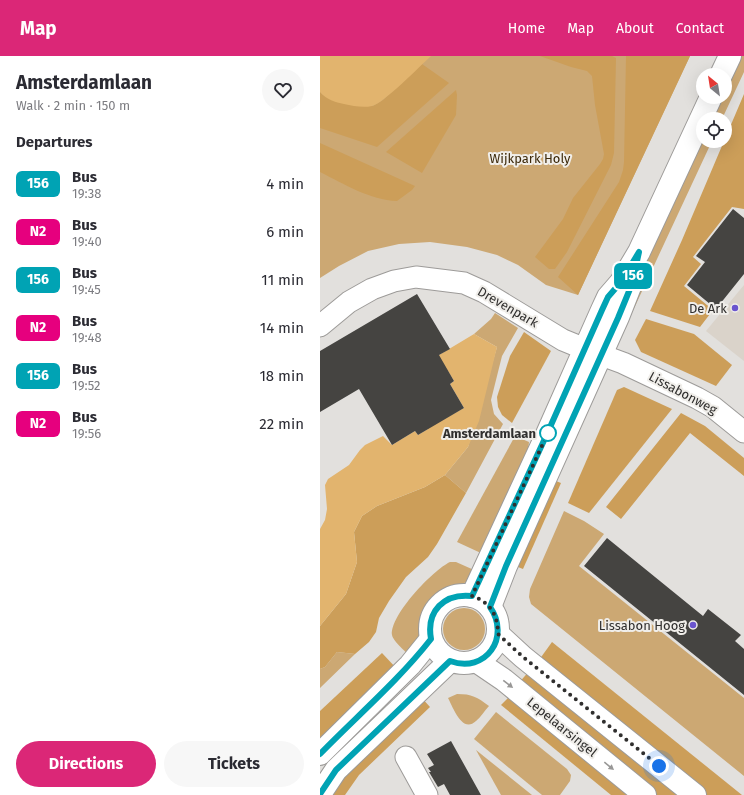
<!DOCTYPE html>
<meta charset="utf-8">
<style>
:root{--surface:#fff;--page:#f7f7f7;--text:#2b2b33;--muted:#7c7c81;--accent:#db2777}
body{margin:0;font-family:"Fira Sans",sans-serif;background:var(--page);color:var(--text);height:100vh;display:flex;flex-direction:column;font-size:15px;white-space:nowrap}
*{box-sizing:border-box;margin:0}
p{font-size:13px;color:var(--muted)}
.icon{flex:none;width:22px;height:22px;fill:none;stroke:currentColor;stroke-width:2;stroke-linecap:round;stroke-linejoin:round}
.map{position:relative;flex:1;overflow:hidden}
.sheet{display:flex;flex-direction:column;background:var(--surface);width:320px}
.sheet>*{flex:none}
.badge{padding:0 8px;border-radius:6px;font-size:14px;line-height:26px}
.needle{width:26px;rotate:330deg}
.fabs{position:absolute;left:376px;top:12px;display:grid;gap:8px}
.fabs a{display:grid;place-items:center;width:36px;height:36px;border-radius:50%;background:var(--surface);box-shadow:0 4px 16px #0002;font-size:20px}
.you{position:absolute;width:20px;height:20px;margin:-10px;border:3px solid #fff;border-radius:50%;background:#1a73e8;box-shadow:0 0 0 6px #1a73e833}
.map>.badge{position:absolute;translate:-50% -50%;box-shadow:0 0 0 2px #fff}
h2{padding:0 16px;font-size:15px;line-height:36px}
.round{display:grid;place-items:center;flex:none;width:42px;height:42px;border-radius:21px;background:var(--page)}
.headline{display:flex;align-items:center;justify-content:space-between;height:68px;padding:0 16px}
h1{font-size:19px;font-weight:700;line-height:30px}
.primary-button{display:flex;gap:8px;margin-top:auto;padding:8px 16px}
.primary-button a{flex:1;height:46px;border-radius:24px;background:var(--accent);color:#fff;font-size:16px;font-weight:700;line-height:46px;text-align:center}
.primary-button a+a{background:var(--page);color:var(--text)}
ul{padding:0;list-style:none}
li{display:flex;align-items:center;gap:12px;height:48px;padding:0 16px}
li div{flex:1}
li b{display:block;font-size:15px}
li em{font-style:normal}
li .badge{min-width:44px;font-weight:700;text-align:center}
header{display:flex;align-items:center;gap:24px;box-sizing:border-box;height:56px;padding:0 20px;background:var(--accent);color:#fff}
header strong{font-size:19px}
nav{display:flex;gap:22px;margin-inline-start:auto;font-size:14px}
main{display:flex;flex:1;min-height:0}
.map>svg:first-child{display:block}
</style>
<header>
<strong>Map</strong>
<nav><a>Home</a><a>Map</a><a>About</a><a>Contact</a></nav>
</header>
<main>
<section class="sheet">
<div class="headline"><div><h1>Amsterdamlaan</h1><p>Walk · 2 min · 150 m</p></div><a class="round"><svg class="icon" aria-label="heart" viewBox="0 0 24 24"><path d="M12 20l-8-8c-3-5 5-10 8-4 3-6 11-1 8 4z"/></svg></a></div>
<h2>Departures</h2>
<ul>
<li><span class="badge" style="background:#00a3b4;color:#fff">156</span><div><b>Bus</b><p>19:38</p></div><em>4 min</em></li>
<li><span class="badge" style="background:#e6007e;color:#fff">N2</span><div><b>Bus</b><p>19:40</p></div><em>6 min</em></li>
<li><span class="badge" style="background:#00a3b4;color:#fff">156</span><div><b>Bus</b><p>19:45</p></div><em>11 min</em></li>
<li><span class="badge" style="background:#e6007e;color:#fff">N2</span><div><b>Bus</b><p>19:48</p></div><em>14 min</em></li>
<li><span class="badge" style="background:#00a3b4;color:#fff">156</span><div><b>Bus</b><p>19:52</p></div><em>18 min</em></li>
<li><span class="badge" style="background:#e6007e;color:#fff">N2</span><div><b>Bus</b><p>19:56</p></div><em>22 min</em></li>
</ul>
<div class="primary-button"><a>Directions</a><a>Tickets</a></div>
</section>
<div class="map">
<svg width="424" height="739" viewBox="0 0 424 739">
<rect width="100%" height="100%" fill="#e2e0dd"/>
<path fill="#dad3ca" d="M424 229V305L386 275Z"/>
<g fill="#cca873">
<path d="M0 0H370L258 239 226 229 198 209 177 199 147 191 110 186 79 188 48 195 19 210 0 222Z"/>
<path d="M421 0H424V16L402 63H391L402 41H405V34Z"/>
<path d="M383 81V85H392L310 261 304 259 322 214Z"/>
<path d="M175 257 198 272 182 300 171 344 174 358 183 368 146 437 125 419 148 391 177 291 154 278 171 263Z"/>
<path d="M195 380 209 386 207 404 163 498 137 486Z"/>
<path d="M244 455 264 465 284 478 259 510 424 642V720L211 548 209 541 210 533Z"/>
<path d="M130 506H136L154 514C153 516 152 520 151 522 144 531 122 532 112 542 99 556 104 566 100 580 98 587 93 594 90 600 86 596 73 585 72 579 70 559 113 514 130 506Z"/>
<circle cx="144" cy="573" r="21"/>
<path d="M17 596 35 598 0 632V613L5 611Z"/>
<path d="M137 638C152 638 157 641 169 650 164 655 161 661 156 665 142 678 133 651 128 642Z"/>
<path d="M176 656 247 713 251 719 250 725 240 739H222L154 683Z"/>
<path d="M156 694 212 739H181Z"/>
</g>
<g fill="#cc9e59">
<path d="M220 0H292L296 2 294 97 291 109 247 196 235 213H229L215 201 243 163 253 142 280 108 283 103 284 98 275 49 272 20 267 15 251 11Z"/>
<path d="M306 0H370L258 239 238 221 299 126 303 114 304 106Z"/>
<path d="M102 8 129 27 57 91 0 72V36L3 39 53 50 63 44Z"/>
<path d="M136 34 137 39 136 59 102 117 66 96Z"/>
<path d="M424 38V153L412 151 373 201 381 208 364 230 393 254 380 271 330 255 362 184Z"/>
<path d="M0 87 95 130 92 134 77 145C50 144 24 128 0 116Z"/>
<path d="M326 263 374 278 412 309 396 330 321 296 315 284Z"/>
<path d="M204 276 231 295 192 367 182 359 178 351 177 341 190 300Z"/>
<path d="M304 331 352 353 269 457 248 447 297 334Z"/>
<path d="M361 357 385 370 424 402V420L370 377 301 463 286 451Z"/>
<path d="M125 419 146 437 117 488 108 501 86 521 69 545 59 562 56 576 49 586 35 598 17 596 5 611 0 613V570L26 538 37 506 34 476 42 460 57 450 105 431Z"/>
<path d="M236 425 241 427 203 513 193 509 218 453Z"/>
<path d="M232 586 422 739H386L219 604Z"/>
<path d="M62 597 77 613 0 688V655Z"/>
<path d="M211 613 367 739H334L197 629Z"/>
<path d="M191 639 315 739H291L181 649Z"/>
<path d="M100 640 110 651 39 719 25 739H5Z"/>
</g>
<g fill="#e2b46e">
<path d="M0 0H111C100 10 64 47 52 50 43 52 33 50 24 48 15 46 7 44 0 36Z"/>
<path d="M154 278 177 291 159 365 148 391 125 419 105 431 57 450 42 460 34 476 37 506 26 538 0 570V473L5 464 7 453 5 429 8 423 29 409 40 394 45 389 63 380 72 389 95 375 98 379 108 373 106 369 124 363 144 352 130 328 134 325 128 315 124 318 114 302Z"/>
</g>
<g fill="#454441">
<path d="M413 153 424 162V218L396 253 367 229 385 206 376 200Z"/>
<path d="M97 238 130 293 119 299 134 325 130 328 144 352 98 379 95 375 72 389 39 333 0 356V295Z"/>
<path d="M287 482 383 560 388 553 421 579 415 585 424 593V639L264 510Z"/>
<path d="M131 685 161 739H130L124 728 118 731 109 716H111L108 712 114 709 107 698Z"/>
</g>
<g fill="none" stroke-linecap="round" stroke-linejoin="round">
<g stroke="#9d9b99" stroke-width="23">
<g id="minor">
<path d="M0 270 29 246 52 233 74 225 96 221 144 227 164 236 243 284 265 293 303 307 377 342 393 351 424 376"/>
<path d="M86 701 107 739"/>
</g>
</g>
<g stroke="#9d9b99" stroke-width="24">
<g id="tertiary">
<path d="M401 19 410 0"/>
<circle cx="144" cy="573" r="34"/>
<path d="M152 540 227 378 282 254 288 241 301 226 319 196 391 41"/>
<path d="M170 551 186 510 298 261 311 228 314 219"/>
<path d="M178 578 203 601 375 739"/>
<path d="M156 605 184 624 325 739"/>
<path d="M0 698 90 609 111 583"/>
<path d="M0 738 16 714 130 605"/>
</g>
</g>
<use href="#minor" stroke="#fff" stroke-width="21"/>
<use href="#tertiary" stroke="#fff" stroke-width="22"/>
</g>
<defs><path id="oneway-solid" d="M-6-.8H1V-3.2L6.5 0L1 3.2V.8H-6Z"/></defs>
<g fill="#989796">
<use href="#oneway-solid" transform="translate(188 628) rotate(38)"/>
<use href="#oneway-solid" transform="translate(289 710) rotate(39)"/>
</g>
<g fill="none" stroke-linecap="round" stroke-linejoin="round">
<g stroke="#fff" stroke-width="9">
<path id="line" d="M0 698C37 660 78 625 111 583 106 555 124 537 152 540L227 378 282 254 288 241 301 226 319 196 312 228 298 262 186 510 170 551C191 581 166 618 130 605L16 714 0 738"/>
</g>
<use href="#line" stroke="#00a3b4" stroke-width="6"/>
<path stroke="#302f2e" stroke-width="4" stroke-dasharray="0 7.2" d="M228 377 152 540C170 546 178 559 178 578L203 601 339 710"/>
</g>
<g fill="#6a54ce" stroke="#f0eeea" stroke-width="1.5">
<circle cx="415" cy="252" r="4"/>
<circle cx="373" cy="569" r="4"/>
</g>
<circle fill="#fff" stroke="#00a3b4" stroke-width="2" cx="228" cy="377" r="8"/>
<g text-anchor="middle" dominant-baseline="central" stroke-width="4" stroke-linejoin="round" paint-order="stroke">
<g font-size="13" fill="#3d2a0b" stroke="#f0eeea">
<text x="210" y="102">Wijkpark Holy</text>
</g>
<g font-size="13" fill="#302f2e" stroke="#f0eeea">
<text transform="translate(188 251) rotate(30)">Drevenpark</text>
<text transform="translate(363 337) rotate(28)">Lissabonweg</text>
<text transform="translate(242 671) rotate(39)">Lepelaarsingel</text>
</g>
<g font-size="13" fill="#302f2e" stroke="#f0eeea" text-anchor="end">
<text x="407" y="252">De Ark</text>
<text x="365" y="569">Lissabon Hoog</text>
</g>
<g font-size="13" font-weight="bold" fill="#302f2e" stroke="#f0eeea" text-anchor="end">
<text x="216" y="377">Amsterdamlaan</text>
</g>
</g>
</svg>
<div class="fabs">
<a><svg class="needle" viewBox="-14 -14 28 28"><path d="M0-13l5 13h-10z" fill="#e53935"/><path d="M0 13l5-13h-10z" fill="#7c7c81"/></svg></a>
<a><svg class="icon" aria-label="locate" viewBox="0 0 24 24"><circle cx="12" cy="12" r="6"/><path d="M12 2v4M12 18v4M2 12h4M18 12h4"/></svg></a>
</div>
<div class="you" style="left:339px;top:710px"></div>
<b class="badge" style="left:313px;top:220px;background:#00a3b4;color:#fff">156</b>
</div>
</main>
